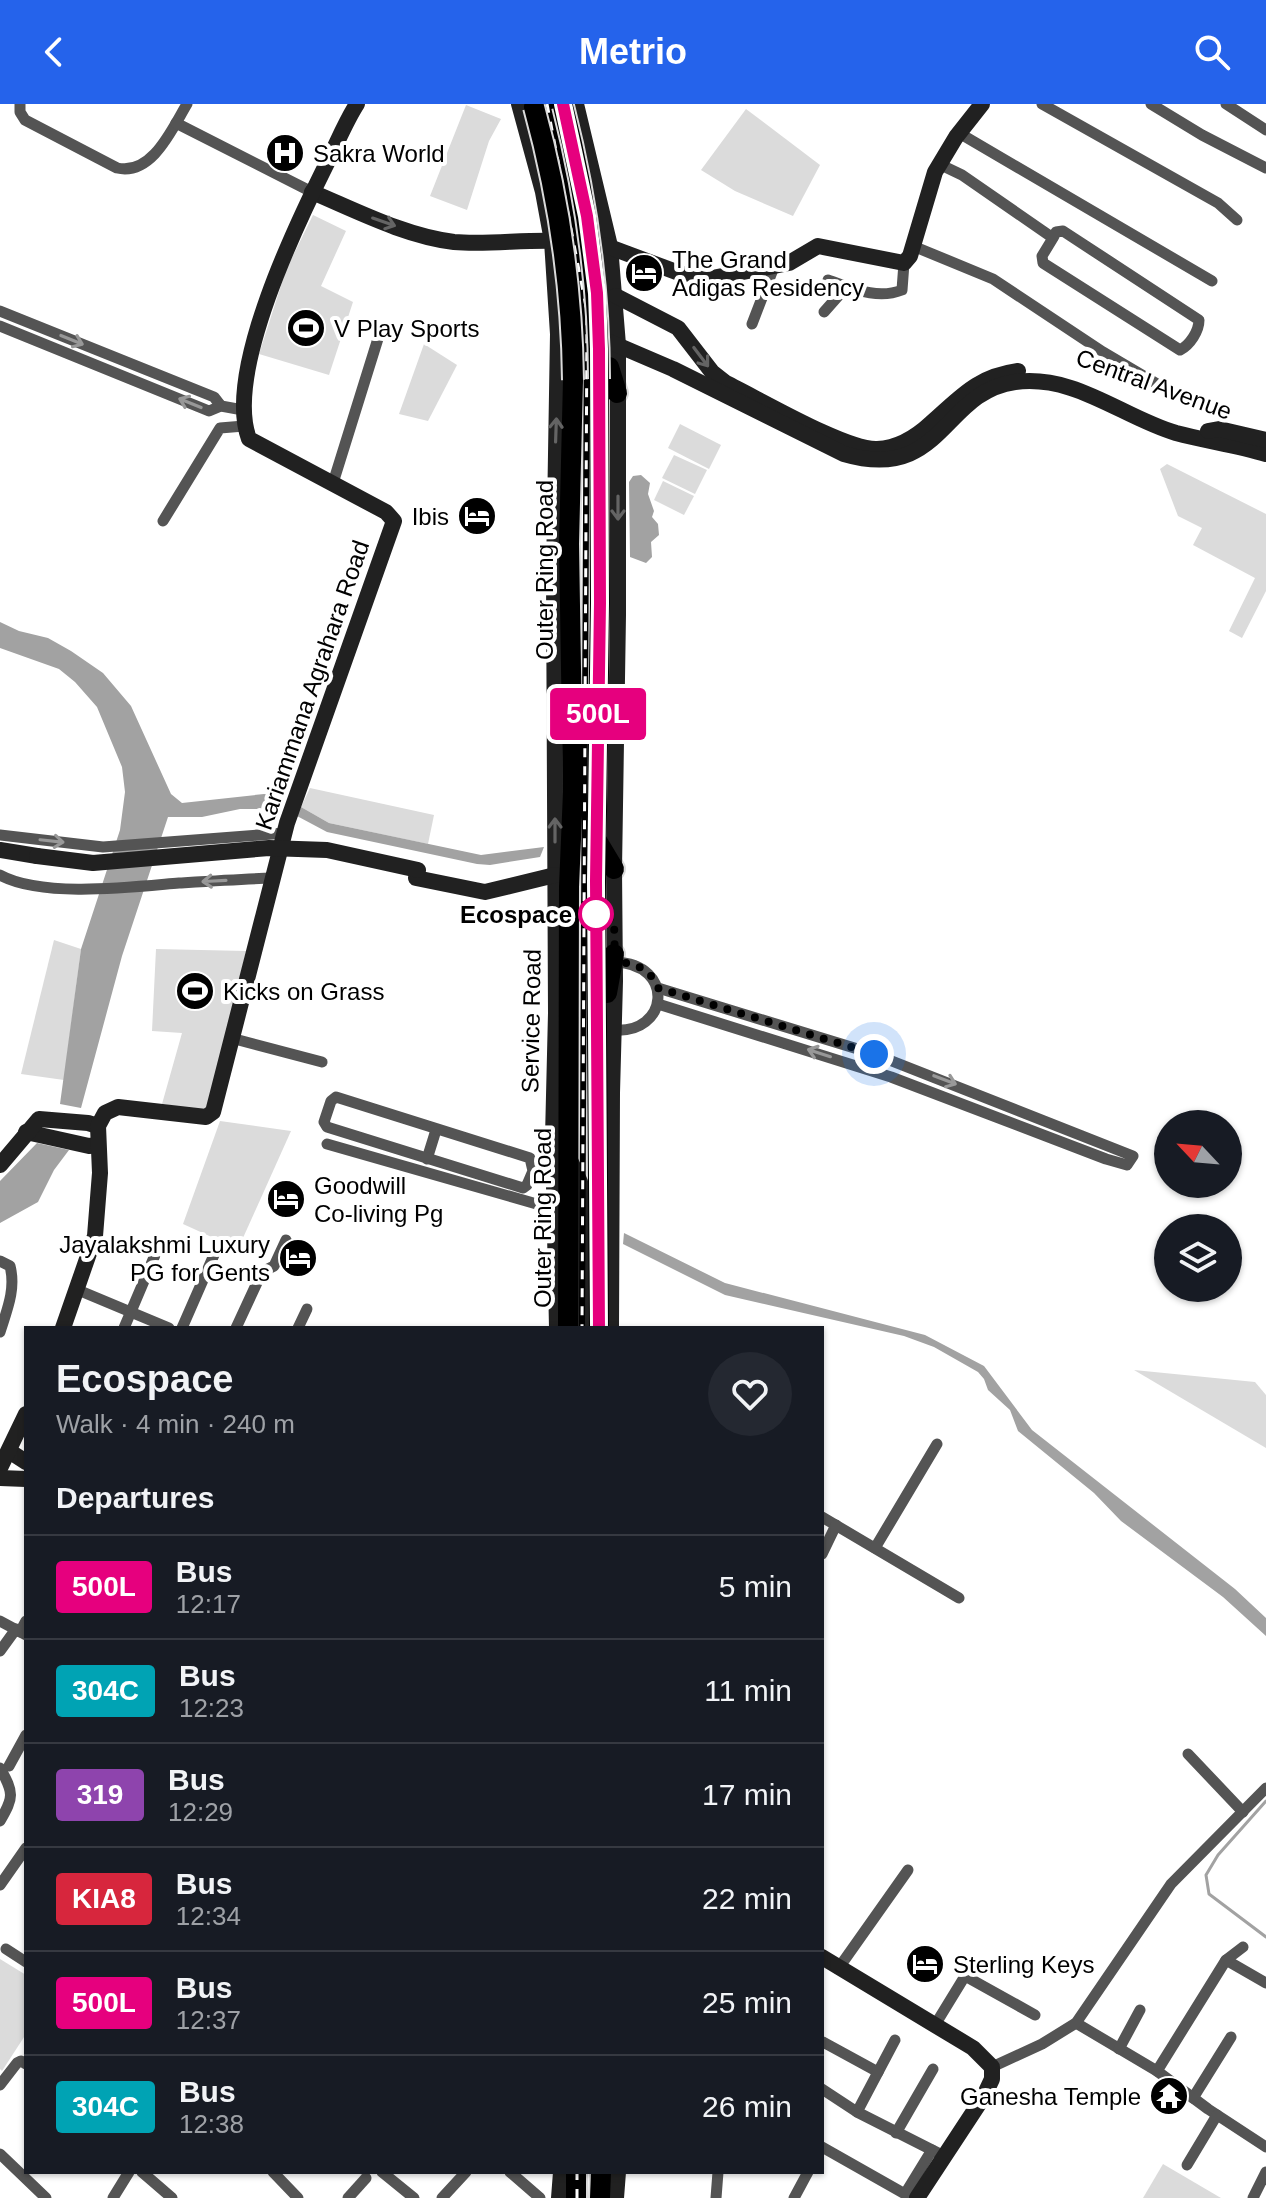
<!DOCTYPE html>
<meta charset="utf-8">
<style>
:root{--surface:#171b24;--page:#242831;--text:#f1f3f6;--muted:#9ea1a6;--line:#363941;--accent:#2563eb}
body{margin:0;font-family:Arial,sans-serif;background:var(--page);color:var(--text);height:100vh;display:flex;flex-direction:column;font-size:30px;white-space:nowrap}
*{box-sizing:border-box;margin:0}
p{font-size:26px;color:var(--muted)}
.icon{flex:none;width:44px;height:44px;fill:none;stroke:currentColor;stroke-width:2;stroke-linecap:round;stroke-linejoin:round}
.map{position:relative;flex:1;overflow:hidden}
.sheet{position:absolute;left:24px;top:1222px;width:800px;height:848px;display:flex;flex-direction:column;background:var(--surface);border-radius:0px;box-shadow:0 2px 6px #0004}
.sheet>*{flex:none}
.badge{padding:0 16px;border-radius:6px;font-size:28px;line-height:52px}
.needle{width:52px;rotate:296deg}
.buttons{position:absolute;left:1154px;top:1006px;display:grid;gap:16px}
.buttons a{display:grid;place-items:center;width:88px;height:88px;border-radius:50%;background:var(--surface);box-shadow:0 2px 6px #0004;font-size:40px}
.you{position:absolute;width:40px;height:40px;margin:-20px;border:6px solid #fff;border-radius:50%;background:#1a73e8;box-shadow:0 0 0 12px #1a73e833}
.map>.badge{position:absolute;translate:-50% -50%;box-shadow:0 0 0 4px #fff}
h2{padding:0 32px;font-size:30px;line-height:72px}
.round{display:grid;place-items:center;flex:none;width:84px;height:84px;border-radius:42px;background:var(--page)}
.head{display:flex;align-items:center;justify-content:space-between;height:136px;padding:0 32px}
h1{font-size:38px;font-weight:700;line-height:60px}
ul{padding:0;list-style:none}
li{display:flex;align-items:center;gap:24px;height:104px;padding:0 32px;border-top:2px solid var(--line)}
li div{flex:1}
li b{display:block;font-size:30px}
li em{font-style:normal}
li .badge{min-width:88px;font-weight:700;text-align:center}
header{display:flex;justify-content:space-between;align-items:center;height:104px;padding:0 32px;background:var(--accent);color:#fff;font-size:36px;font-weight:700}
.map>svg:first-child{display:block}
</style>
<header><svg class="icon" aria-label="back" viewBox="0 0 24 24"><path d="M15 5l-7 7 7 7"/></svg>Metrio<svg class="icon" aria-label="search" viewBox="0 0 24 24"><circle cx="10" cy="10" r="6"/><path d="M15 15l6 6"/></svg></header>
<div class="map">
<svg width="1266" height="2094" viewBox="0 0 1266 2094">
<rect width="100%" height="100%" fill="#fff"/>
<g fill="#dbdbdb">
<path d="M466 1 501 15 489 37 467 106 430 92Z"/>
<path d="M746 5 820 61 793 112 735 87 701 66Z"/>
<path d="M313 111 346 127 321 182 353 198 329 271 259 250 286 166Z"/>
<path d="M424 240 457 261 428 317 399 310Z"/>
<path d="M680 320 721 341 709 365 668 344Z"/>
<path d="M674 351 707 366 695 390 662 374Z"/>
<path d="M1167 360 1266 410V487L1242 534 1229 527 1255 474 1193 441 1202 424 1178 412 1160 365Z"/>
<path d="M663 377 694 392 684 411 654 396Z"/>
<path d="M310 684 434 711 428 740 329 719 301 703Z"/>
<path d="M54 836 81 845 64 976 21 970Z"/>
<path d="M156 845 246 847 209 1007 162 1000 182 929 152 927Z"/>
<path d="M220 1017 291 1027 238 1145 183 1120Z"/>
<path d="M1134 1266 1255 1278 1266 1291V1344Z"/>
<path d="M0 1855 26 1871V1930L2 1967 0 1965Z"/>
<path d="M1163 2060 1221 2094H1143Z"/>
</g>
<g fill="#a2a2a2">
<path d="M641 371 650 379 648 390 654 407 652 413 658 420 659 431 651 438 652 453 646 459 630 453 629 378 633 372Z"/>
<path d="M0 518 19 527 48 534 71 547 103 569 131 602 171 690 182 699 264 690 282 692 278 705H240L202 713H168L122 852 81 1004 60 1000 81 845 120 726 125 688 122 663 97 603 75 578 59 565 0 544Z"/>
<path d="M301 703 329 719 481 751 544 743 540 753 490 761 477 760 327 728 297 712Z"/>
<path d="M37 1039 69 1046 54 1066 38 1098 0 1119V1077Z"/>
<path d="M624 1129 725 1179 925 1231 984 1262 1032 1326 1235 1485 1266 1514V1532L1223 1493 1121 1417 1094 1389 1018 1327 1010 1306 988 1286 984 1275 978 1268 934 1243 904 1232 725 1191 623 1140Z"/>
</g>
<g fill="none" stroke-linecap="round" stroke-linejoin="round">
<path stroke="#a2a2a2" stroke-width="3" d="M1266 1697 1218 1751 1206 1771 1209 1790 1266 1833"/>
<g stroke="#dbdbdb" stroke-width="24">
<g id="highway">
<path d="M550 0 577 139 581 252"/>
<path d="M581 258 609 263 617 289"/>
<path d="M599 275 600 499 596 777 599 1224"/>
<path d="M596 735 614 765"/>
<path d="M607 889 614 850"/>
<path d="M568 1224 569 783 573 688 569 440 573 276"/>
<path d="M576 2094V2068"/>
<path d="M600 2094 601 2068"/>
</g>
</g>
<g stroke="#545454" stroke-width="11">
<path d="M20 0V8L25 16 117 64C152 72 172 25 187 0"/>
<path d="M1042 0 1218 99 1237 116"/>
<path d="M1151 0 1202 31 1266 64"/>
<path d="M1226 0 1266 26"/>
<path d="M176 19 312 88"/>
<path d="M959 29 1212 177"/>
<path d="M939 60 962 71 1053 134 1042 152 1043 159 1180 246C1190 241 1199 227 1199 216L1063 127 1056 128 1053 134"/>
<path d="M913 142 993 175 1103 248 1169 287"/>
<path d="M828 176C852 184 877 196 902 186L904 159"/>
<path d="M0 207 214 293 221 302"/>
<path d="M824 208 847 182"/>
<path d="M752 220 772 168V163"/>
<path d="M0 222 209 307 221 302 243 306"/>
<path d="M333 379 381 225"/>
<path d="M163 417 220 324 244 322"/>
<path d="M0 731 103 743 285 729"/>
<path d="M0 771C42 794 132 783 179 779 211 777 242 775 273 774"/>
<path d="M658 884 874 950 1133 1052 1127 1061 1106 1055 891 973 658 900"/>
<path d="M613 926C669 931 676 860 615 858"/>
<path d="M231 934 322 958"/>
<path d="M327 1040 554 1105"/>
<path d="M427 1055 436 1026"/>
<path d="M533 1067 527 1081 523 1084 327 1023 324 1018 331 997 336 993 530 1054 533 1067 554 1066"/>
<path d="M0 1157 10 1162C16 1185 7 1206 0 1228"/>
<path d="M78 1186 169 1224"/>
<path d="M124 1224 155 1151"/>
<path d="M182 1224 217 1144"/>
<path d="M236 1224 262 1168 274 1162 286 1136"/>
<path d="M298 1224 307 1205"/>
<path d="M822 1413 959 1494"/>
<path d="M875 1444 937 1340"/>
<path d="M822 1450 836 1421"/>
<path d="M0 1517 26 1531"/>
<path d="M20 1528 26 1517"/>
<path d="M0 1547 16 1525"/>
<path d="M1188 1650 1243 1708"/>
<path d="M9 1662 26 1631"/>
<path d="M0 1664C14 1689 14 1693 0 1717"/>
<path d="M0 1781 26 1744"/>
<path d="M6 1845 26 1858"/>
<path d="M1226 1856 1266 1879"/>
<path d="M838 1865 908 1766"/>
<path d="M1076 1919 1157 1967 1208 2005 1266 2043"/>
<path d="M935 1921 965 1872 1035 1911"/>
<path d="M822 1940 823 1938 878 1968"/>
<path d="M1119 1945 1140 1906"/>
<path d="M992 1963 1042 1940 1076 1919 1171 1780 1266 1684"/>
<path d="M1157 1967 1226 1856 1243 1843"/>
<path d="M0 1981 17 1959 21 1957 26 1960"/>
<path d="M822 1985 857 2008 938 2049"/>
<path d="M1193 1994 1231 1933"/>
<path d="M857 2008 895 1936"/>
<path d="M896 2029 933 1965"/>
<path d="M822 2043 905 2090 932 2046"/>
<path d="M0 2050 46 2094"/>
<path d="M1187 2061 1217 2011"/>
<path d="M142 2068 172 2094"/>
<path d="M273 2068 298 2094"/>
<path d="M382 2068 414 2094"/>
<path d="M510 2068 540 2094"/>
<path d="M113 2094 129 2068"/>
<path d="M348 2094 366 2074"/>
<path d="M442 2094 466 2068"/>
<path d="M716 2094 718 2068"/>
<path d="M794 2094 808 2068"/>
<path d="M1253 2094 1266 2068"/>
</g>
<g stroke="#212121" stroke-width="16">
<path d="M519 0 543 88 552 137 558 230 554 470 556 909 553 1033 557 1224"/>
<path d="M576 0 610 142 618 241V511L614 765 615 877 612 989 611 1224"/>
<path d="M312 88C357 107 405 132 454 138 489 141 525 135 561 137"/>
<path d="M604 141 679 169 696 174H712L789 159 818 142 904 159 910 152 935 68 956 33 982 0"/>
<path d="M616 192 678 224 712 268 726 279C759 295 845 346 877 345 898 344 916 333 931 319 961 293 976 273 1018 267"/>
<path d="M610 238 673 265 844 350C943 379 942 288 1015 278 1075 270 1122 313 1176 329 1206 337 1236 341 1266 350"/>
<path d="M1208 327 1219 325 1266 336"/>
<path d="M0 746 37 752"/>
<path d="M416 774 485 788 555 771"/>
<path d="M26 1028 89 1042 98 1041"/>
<path d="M570 1056 580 1078 584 1096V1224"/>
<path d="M0 1061 39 1015 88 1019 98 1022"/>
<path d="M63 1224 95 1132 100 1069 98 1022 105 1009 118 1003 206 1013 213 1008 287 719 394 417 386 408 249 335C224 268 298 117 329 55 338 37 346 17 357 0"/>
<path d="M9 1347 26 1358"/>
<path d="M0 1364 26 1310"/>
<path d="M0 1374 26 1375"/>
<path d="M822 1853 973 1944 992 1963V1975L984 1992 917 2094"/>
<path d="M559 2094 561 2068"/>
<path d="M616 2094 618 2068"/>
</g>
<use href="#highway" stroke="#000" stroke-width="20"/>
<g stroke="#000" stroke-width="6">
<g id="rail">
<path d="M547 0 587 208 582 1224"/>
<path d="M577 2094V2068"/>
</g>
</g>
<use href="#rail" stroke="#fff" stroke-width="3" stroke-dasharray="9" stroke-linecap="butt"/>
<g stroke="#dbdbdb" stroke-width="24" stroke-linecap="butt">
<g id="highway-bridge">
<path d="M563 2C586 92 599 182 599 275"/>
<path d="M534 3C559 94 572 182 573 276"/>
</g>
</g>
<path stroke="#212121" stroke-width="16" d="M37 752 93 759 269 744 327 746 418 766"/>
<use href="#highway-bridge" stroke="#000" stroke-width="20"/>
</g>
<defs><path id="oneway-shaft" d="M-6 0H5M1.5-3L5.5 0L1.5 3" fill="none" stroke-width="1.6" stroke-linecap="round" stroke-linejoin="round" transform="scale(2)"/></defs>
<g stroke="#646464">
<use href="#oneway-shaft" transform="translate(384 118) rotate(19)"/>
<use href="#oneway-shaft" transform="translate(701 253) rotate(53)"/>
<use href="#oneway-shaft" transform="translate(556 326) rotate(-88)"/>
<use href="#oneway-shaft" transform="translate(618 404) rotate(90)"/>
<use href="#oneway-shaft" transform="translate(555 726) rotate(-90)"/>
</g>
<g stroke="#989898">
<use href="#oneway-shaft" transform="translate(72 236) rotate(22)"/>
<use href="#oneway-shaft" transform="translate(190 299) rotate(-158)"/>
<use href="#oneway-shaft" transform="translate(52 737) rotate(6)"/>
<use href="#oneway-shaft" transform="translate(214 777) rotate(177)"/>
<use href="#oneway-shaft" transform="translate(819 949) rotate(-162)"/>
<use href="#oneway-shaft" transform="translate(945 976) rotate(21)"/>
</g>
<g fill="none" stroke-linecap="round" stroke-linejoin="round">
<g stroke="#fff" stroke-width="18">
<path id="line" d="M563 0 587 112 597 189 599 245 600 499 596 777 599 1224"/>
</g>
<use href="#line" stroke="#e6007e" stroke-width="12"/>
<path stroke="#000" stroke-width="8" stroke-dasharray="0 14.4" d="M596 810 614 816 615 858C635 859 650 864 658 884L874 950"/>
</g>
<defs>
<g id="hospital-disc" transform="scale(2)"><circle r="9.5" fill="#000" stroke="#fff"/><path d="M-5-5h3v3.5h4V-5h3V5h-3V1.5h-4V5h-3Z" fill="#fff"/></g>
<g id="hotel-disc" transform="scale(2)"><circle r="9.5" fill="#000" stroke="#fff"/><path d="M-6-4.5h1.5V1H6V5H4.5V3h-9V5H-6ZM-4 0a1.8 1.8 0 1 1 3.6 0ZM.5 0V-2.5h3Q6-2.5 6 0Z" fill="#fff"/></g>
<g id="stadium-disc" transform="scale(2)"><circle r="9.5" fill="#000" stroke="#fff"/><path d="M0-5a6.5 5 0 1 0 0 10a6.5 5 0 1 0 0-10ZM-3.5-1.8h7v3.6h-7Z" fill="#fff"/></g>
<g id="temple-disc" transform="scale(2)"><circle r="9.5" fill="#000" stroke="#fff"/><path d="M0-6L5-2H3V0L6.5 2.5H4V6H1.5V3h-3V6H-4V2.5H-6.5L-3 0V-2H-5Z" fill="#fff"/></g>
</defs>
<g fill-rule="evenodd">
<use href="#hospital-disc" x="285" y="49"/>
<use href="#hotel-disc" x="644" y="169"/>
<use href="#stadium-disc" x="306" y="224"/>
<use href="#hotel-disc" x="477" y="412"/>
<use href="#stadium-disc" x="195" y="887"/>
<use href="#hotel-disc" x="286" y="1095"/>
<use href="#hotel-disc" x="298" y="1154"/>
<use href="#hotel-disc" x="925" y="1860"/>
<use href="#temple-disc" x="1169" y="1992"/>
</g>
<circle fill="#fff" stroke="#e6007e" stroke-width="4" cx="596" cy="810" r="16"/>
<g text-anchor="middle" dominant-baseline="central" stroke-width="8" stroke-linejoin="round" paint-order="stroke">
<g font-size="24" fill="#000" stroke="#fff" text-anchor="start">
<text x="313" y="49">Sakra World</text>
<text x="672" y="155">The Grand<tspan x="672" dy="28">Adigas Residency</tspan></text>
<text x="334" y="224">V Play Sports</text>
<text x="449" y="412" text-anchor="end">Ibis</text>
<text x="223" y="887">Kicks on Grass</text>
<text x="314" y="1081">Goodwill<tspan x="314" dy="28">Co-living Pg</tspan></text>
<text x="270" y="1140" text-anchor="end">Jayalakshmi Luxury<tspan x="270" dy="28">PG for Gents</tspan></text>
<text x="953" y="1860">Sterling Keys</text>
<text x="1141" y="1992" text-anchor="end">Ganesha Temple</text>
</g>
<g font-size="24" fill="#000" stroke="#fff">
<text transform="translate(1154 280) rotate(20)">Central Avenue</text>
<text transform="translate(544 466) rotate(-90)">Outer Ring Road</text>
<text transform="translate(312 581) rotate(-71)">Kariammana Agrahara Road</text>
<text transform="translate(531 917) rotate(-89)">Service Road</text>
<text transform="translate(542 1114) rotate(-90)">Outer Ring Road</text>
</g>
<g font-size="24" font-weight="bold" fill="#000" stroke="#fff" text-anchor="end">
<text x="572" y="810">Ecospace</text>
</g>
</g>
</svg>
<div class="buttons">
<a><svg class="needle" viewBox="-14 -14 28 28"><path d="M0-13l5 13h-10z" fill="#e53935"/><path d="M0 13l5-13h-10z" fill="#9ea1a6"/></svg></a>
<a><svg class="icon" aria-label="layers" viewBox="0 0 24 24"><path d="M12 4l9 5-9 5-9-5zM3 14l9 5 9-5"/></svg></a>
</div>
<div class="you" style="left:874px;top:950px"></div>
<b class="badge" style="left:598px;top:610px;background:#e6007e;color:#fff">500L</b>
<section class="sheet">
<div class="head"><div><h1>Ecospace</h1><p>Walk · 4 min · 240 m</p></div><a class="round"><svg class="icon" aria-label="heart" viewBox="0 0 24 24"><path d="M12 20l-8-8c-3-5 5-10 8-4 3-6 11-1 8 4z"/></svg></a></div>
<h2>Departures</h2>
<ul>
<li><span class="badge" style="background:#e6007e;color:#fff">500L</span><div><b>Bus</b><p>12:17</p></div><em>5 min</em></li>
<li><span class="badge" style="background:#00a3b4;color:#fff">304C</span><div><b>Bus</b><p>12:23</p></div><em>11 min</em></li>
<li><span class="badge" style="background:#8e44ad;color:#fff">319</span><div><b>Bus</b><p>12:29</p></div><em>17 min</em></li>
<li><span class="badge" style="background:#d7263d;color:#fff">KIA8</span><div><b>Bus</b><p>12:34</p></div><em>22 min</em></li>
<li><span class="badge" style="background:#e6007e;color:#fff">500L</span><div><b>Bus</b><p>12:37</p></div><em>25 min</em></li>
<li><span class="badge" style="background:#00a3b4;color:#fff">304C</span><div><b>Bus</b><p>12:38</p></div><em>26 min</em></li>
</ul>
</section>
</div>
